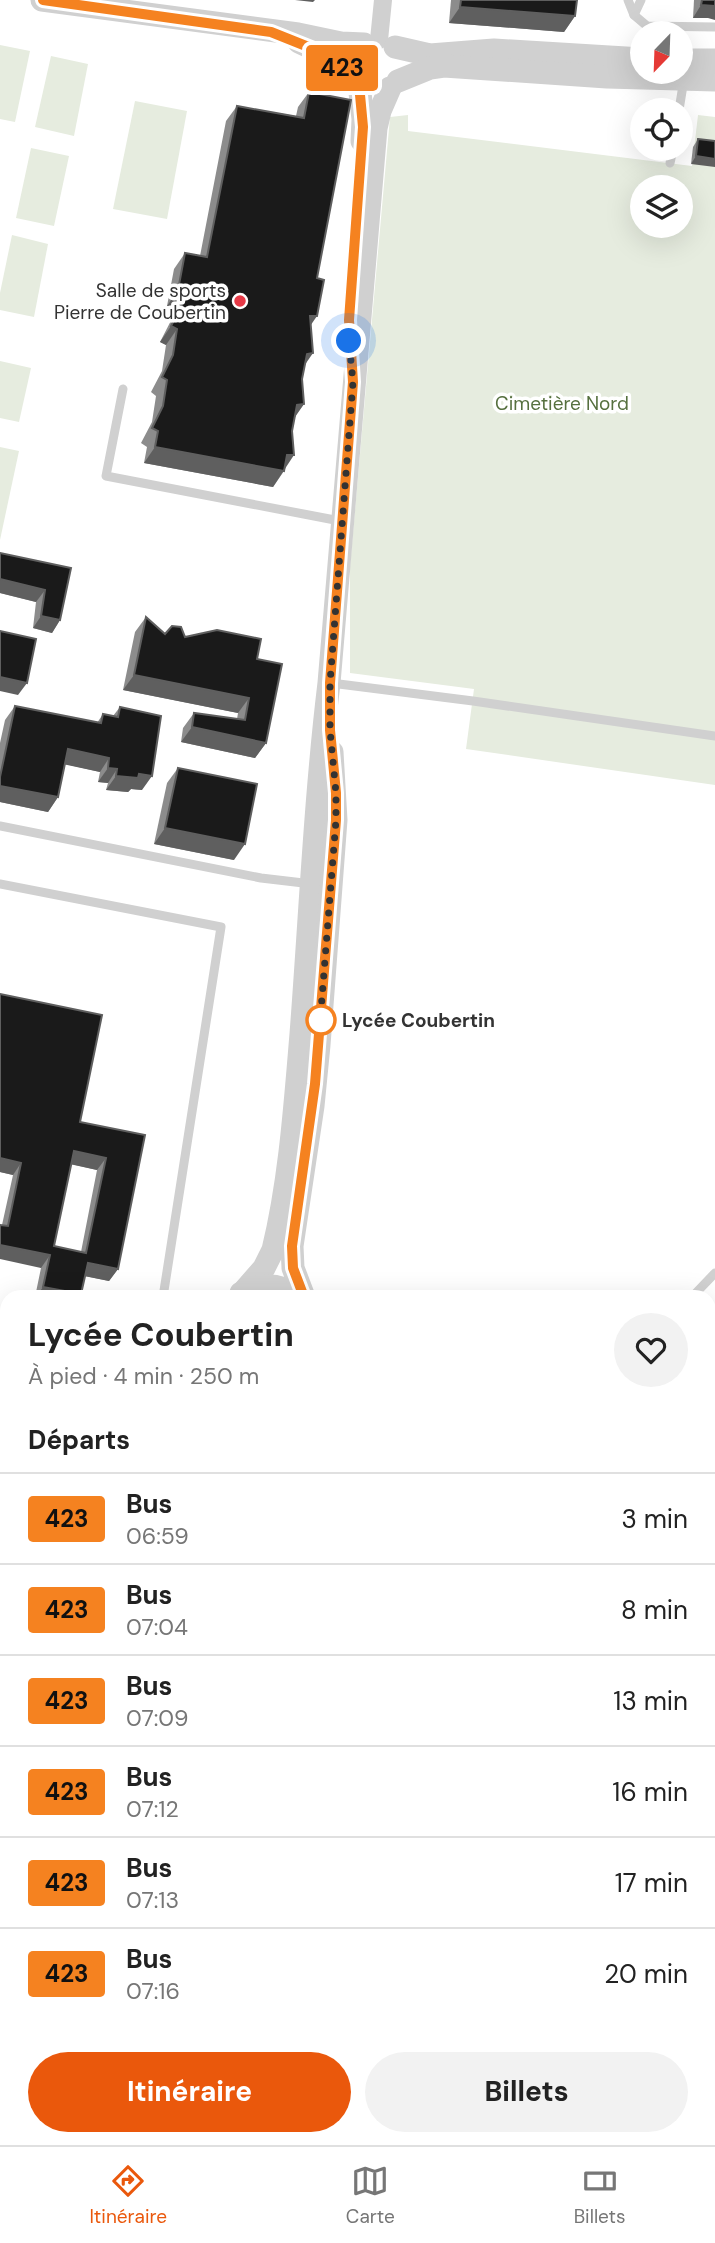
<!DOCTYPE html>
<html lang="fr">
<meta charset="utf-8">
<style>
:root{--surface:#fff;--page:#f2f2f2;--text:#222;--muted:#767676;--line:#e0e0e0;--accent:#ea580c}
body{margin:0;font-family:"DM Sans",sans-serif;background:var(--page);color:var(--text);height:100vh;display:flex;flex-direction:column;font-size:26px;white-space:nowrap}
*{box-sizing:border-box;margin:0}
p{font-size:23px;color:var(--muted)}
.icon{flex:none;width:38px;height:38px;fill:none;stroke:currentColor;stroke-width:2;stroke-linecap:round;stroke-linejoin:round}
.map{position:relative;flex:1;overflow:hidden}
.side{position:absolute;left:0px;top:1290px;width:716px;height:856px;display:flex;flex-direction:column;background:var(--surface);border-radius:21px 21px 0 0;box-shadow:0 7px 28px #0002}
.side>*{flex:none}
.badge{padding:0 14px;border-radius:5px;font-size:24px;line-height:46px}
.needle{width:46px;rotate:203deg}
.fabs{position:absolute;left:630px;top:21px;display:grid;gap:14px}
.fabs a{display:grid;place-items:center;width:63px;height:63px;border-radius:50%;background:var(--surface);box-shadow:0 7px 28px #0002;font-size:35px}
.you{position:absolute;width:35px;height:35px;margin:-18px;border:5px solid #fff;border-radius:50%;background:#1a73e8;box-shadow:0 0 0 10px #1a73e833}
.map>.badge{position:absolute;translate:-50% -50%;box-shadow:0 0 0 4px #fff}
h2{padding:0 28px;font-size:26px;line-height:63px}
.round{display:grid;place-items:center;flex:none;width:74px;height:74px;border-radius:37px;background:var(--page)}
.overview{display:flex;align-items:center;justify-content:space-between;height:119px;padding:0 28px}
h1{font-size:33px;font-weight:700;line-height:52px}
.button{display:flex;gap:14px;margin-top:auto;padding:14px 28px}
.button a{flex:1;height:80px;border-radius:42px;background:var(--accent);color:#fff;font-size:28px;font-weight:700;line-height:80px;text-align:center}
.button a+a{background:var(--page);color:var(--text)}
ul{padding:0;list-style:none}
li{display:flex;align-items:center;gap:21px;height:91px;padding:0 28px;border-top:2px solid var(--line)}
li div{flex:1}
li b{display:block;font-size:26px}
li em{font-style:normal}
li .badge{min-width:77px;font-weight:700;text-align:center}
.tab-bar{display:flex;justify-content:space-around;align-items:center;height:98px;border-top:2px solid var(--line);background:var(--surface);font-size:19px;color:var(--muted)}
.tab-bar a{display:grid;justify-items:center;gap:4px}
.tab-bar .selected{color:var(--accent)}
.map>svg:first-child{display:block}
</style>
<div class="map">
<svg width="715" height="2145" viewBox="0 0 715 2145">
<rect width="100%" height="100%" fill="#fff"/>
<g fill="#e6ecdf" fill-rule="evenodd">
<path d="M0 45 30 51 15 122 0 119Z"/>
<path d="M51 56 88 64 74 136 35 127Z"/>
<path d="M135 101 187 111 167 219 113 209Z"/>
<path d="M408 115V131L692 166 698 115 715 117V785L466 749 474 689 350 673V567L390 117ZM642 187H681V226H642Z"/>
<path d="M31 148 69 156 54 226 16 218Z"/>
<path d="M12 235 48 244 34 317 0 310V293Z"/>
<path d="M0 361 31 368 19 422 0 418Z"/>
<path d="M0 447 19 451 0 540Z"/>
<path d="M715 1545V1710L709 1712V1548Z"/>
<path d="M715 2023V2145H397L398 2138H709V2024Z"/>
</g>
<path fill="#cfe2ee" d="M7 1873V2138L106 2139 108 2145H0V1876Z"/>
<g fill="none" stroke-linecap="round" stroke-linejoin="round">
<path stroke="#cfe2ee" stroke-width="19" d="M709 1627 715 1624"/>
<g stroke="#d0d0d0" stroke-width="9">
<path d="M628 0 634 15 647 26 715 27"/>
<path d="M634 15 641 0"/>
<path d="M679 110 684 79"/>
<path d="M670 163 673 149"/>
<path d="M123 389 106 476 340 521"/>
<path d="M331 683 473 701 715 736"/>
<path d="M0 826 261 878 312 884"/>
<path d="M0 884 221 927 163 1297"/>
<path d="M692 1297 715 1273"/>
<path d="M709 1356 715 1365"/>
<path d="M0 1424 5 1430 7 1428"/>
<path d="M709 1534 715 1530"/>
<path d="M0 1588 7 1585"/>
<path d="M709 1977 715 1976"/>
<path d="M474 2138V2145"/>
<path d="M412 2145 413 2138"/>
</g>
<path stroke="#d0d0d0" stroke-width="18" d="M379 40 383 0"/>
<g stroke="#d0d0d0" stroke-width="23">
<path d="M42 0 298 34 341 43 364 44"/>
<path d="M299 42 316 50 353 75"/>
<path d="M395 47 430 55 494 50 642 59"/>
<path d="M681 60H715"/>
<path d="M398 81 430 68 444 66 607 77 715 80"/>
<path d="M359 84 363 119 362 141"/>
<path d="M243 1292 264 1268 273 1250C290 1180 295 1105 301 1034 310 917 315 799 329 683L376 128 380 111 390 88"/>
<path d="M241 1293C261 1282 281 1284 300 1297"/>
<path d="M304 1297 293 1268 292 1246 313 1106 319 1045 336 820 332 752"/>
<path d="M0 1491 7 1488"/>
<path d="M250 2145V2138"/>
</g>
</g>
<g fill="#8c8c8c" fill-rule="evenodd">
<path d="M451 0H577L575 16 564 32 449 23Z"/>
<path d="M694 0H715L708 18H693Z"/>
<path d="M309 92 317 278 311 325 302 379 304 404 294 417 284 471 273 487 144 463 147 447 141 443 152 422 156 396 151 392 162 371 166 345 160 342 178 307 167 306 174 269 185 253 200 256 226 121 237 106 296 116 298 107Z"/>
<path d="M698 139 715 141 691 164 693 147Z"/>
<path d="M71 568 60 620 52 633 33 628 36 602 0 593Z"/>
<path d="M146 617 165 634 185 637 257 659 266 743 255 758 181 742 183 728 194 713 237 719 238 713 123 690 135 632Z"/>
<path d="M15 706 97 723 103 714 113 716 120 707 142 790 131 789 128 792 106 790 108 783 98 782 100 772 65 764 58 797 48 812 0 802V743L5 720Z"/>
<path d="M178 768 234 860 154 844 167 783Z"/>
<path d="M80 1122 145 1135 118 1269 109 1281 85 1276 79 1297H35L41 1268 2 1225 13 1175 0 1172ZM71 1164 97 1170 81 1252 54 1246Z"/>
</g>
<g fill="#5f5f5f">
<path d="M295 0H315L313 2Z"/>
<path d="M701 5 715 6V20L708 18H693Z"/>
<path d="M460 7 575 16 564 32 449 23Z"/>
<path d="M696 156 715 159V167L691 164Z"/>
<path d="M178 290 189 292 178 307 167 306Z"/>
<path d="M310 316H317L306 332Z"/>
<path d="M171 326 177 329 166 345 160 342Z"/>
<path d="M313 353 302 369 307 354Z"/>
<path d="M304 404 293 420 297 405Z"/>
<path d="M155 447 287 455H294L273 487 144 463Z"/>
<path d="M0 579 45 590 36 602 0 593Z"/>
<path d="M41 616 60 620 52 633 33 628Z"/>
<path d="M134 675 249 698 238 713 123 690Z"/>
<path d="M0 677 27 683 18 695 0 691Z"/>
<path d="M192 727 266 743 255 758 181 742Z"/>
<path d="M68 749 109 758 100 772 58 763Z"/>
<path d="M108 768 117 769 108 783 98 782Z"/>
<path d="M139 774 152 776 142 790 131 789 128 792 106 790 116 776Z"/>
<path d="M0 786 58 797 48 812 0 802Z"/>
<path d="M165 828 245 844 234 860 154 844Z"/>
<path d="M74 1151 106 1158 97 1170 65 1163Z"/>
<path d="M0 1158 21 1163 13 1175 0 1172Z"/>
<path d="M0 1245 50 1255 41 1268 0 1259Z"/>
<path d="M88 1263 118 1269 109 1281 79 1275Z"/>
<path d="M43 1287 81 1294 79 1297H36Z"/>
</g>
<g fill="#1a1a1a" stroke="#5f5f5f" stroke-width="2" fill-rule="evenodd">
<path d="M461 0H577L575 16 460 7Z"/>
<path d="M702 0H715V6L701 5Z"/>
<path d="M309 92 351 100 317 278 324 280 317 316H310L313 353 307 354 302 379 304 404 297 405 292 431 294 455H287L284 471 155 447 158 431 152 428 163 406 167 380 162 377 173 355 177 329 171 326 189 292 178 290 185 253 207 257 237 106 304 118Z"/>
<path d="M698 139 715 141V159L696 156Z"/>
<path d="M0 553 71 568 60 620 41 616 45 590 0 579Z"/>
<path d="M146 617 165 634 172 626 181 627 185 637 217 630 261 639 257 659 282 664 266 743 192 727 194 713 245 720 249 698 134 675Z"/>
<path d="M0 631 36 639 27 683 0 677Z"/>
<path d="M15 706 101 723 103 714 118 717 120 707 161 716 152 776 139 774 138 778 116 776 117 769 108 768 109 758 68 749 58 797 0 786V777Z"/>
<path d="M178 768 257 784 245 844 165 828Z"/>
<path d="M0 994 102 1015 80 1122 145 1135 118 1269 88 1263 81 1294 43 1287 50 1255 0 1245V1225L8 1226 21 1163 0 1158ZM74 1151 106 1158 86 1253 54 1246Z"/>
</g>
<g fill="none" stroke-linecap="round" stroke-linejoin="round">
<g stroke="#fff" stroke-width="16">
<path id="line" d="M43 0 271 32 316 50 353 75 359 84 363 127 349 320 353 382 330 683V730L336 793V820L315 1084 292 1246 293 1268 304 1297"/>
</g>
<use href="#line" stroke="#f58220" stroke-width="10"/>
<path stroke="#333" stroke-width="7" stroke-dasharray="0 12.6" d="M321 1020 320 1023 336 820V793L330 730V683L353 382 349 341"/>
</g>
<circle fill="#e63946" stroke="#fff" stroke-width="2.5" cx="240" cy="301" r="7"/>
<circle fill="#fff" stroke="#f58220" stroke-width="3.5" cx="321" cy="1020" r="14"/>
<g text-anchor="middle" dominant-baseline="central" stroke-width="7" stroke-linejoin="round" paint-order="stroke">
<g font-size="19" fill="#333" stroke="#fff" text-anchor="end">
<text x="226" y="290">Salle de sports<tspan x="226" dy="22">Pierre de Coubertin</tspan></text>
</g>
<g font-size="19" fill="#56703f" stroke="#fff">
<text x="562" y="403">Cimetière Nord</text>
</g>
<g font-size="19" font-weight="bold" fill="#333" stroke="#fff" text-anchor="start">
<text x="342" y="1020">Lycée Coubertin</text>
</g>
</g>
</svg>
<div class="fabs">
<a><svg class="needle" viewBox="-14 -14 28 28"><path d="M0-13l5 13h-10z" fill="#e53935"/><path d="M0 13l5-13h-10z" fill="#767676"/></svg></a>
<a><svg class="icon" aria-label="locate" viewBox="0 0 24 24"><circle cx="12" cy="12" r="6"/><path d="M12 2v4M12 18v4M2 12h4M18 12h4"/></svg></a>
<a><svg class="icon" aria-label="layers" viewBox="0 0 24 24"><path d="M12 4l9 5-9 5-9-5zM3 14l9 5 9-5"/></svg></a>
</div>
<div class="you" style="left:349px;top:341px"></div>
<b class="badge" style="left:342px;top:68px;background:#f58220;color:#111">423</b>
<section class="side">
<div class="overview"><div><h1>Lycée Coubertin</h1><p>À pied · 4 min · 250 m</p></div><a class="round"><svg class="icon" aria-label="heart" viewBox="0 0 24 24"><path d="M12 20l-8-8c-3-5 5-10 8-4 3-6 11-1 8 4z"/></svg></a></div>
<h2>Départs</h2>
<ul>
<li><span class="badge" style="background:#f58220;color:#111">423</span><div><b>Bus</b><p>06:59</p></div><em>3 min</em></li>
<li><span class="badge" style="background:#f58220;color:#111">423</span><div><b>Bus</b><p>07:04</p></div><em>8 min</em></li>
<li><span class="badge" style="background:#f58220;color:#111">423</span><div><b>Bus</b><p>07:09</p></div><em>13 min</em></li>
<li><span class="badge" style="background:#f58220;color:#111">423</span><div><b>Bus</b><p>07:12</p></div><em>16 min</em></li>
<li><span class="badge" style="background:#f58220;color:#111">423</span><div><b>Bus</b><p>07:13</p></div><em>17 min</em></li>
<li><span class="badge" style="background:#f58220;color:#111">423</span><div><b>Bus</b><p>07:16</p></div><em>20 min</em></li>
</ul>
<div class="button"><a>Itinéraire</a><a>Billets</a></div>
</section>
</div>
<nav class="tab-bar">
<a class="selected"><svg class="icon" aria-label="directions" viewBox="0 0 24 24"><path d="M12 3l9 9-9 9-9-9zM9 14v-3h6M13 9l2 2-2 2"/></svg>Itinéraire</a>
<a><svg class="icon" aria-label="map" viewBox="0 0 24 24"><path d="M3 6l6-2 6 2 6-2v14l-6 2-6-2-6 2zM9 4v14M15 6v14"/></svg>Carte</a>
<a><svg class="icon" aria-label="tickets" viewBox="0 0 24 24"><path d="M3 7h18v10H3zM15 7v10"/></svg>Billets</a>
</nav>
